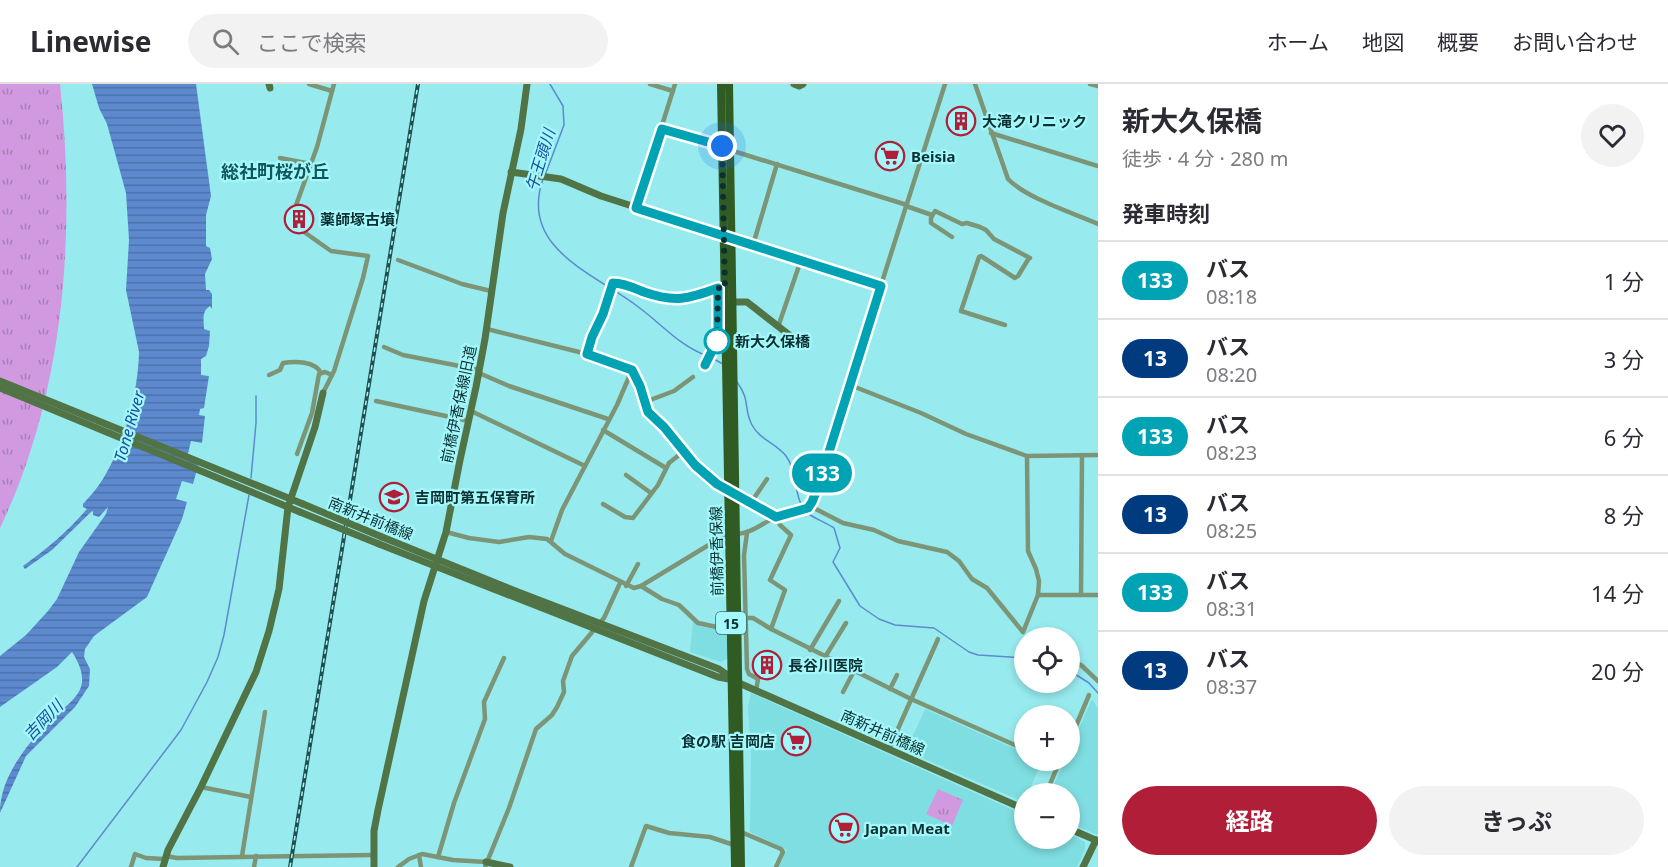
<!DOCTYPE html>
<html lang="ja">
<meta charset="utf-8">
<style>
:root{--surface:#fff;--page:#f2f2f3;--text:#2b2b33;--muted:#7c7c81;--line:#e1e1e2;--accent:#b11e37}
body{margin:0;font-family:"Noto Sans","Noto Sans JP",sans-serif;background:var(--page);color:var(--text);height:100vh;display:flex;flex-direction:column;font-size:22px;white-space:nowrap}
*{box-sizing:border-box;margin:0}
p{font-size:20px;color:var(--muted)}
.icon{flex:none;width:33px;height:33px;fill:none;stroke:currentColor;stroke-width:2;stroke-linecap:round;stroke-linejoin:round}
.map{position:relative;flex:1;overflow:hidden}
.panel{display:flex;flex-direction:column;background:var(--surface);width:570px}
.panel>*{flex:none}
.badge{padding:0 12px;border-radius:20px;font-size:21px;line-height:39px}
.tools{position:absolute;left:1014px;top:543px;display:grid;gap:12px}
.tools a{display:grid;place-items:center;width:66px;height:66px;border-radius:50%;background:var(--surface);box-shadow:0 3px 9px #0003;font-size:30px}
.you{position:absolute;width:30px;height:30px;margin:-15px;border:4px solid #fff;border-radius:50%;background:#1a73e8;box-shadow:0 0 0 9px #1a73e833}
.map>.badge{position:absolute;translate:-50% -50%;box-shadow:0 0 0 3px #fff}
h2{padding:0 24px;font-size:22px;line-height:54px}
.round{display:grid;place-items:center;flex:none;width:63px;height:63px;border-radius:32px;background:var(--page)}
.overview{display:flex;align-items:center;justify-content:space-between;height:102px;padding:0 24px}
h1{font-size:28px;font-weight:700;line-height:45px}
.button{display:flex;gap:12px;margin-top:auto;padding:12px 24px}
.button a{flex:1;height:69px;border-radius:36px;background:var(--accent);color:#fff;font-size:24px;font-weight:700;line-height:69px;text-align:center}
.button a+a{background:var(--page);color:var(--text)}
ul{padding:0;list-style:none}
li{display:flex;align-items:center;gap:18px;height:78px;padding:0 24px;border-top:2px solid var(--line)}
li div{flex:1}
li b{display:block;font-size:22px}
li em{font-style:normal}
li .badge{min-width:66px;font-weight:700;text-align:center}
header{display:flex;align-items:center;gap:36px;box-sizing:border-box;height:84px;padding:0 30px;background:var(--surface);border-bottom:2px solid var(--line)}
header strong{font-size:28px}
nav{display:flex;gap:33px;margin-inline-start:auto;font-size:21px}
.search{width:420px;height:54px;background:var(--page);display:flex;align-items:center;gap:15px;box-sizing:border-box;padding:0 21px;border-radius:33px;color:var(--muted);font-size:22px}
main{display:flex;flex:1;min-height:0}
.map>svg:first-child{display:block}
</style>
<header>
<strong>Linewise</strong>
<div class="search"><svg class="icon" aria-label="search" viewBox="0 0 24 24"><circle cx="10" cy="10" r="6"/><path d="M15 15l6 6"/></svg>ここで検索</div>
<nav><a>ホーム</a><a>地図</a><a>概要</a><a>お問い合わせ</a></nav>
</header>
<main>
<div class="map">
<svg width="1098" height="783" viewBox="0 0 1098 783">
<defs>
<pattern id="grass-tufts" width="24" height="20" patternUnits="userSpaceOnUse" patternTransform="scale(1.5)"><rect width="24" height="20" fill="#d19ae0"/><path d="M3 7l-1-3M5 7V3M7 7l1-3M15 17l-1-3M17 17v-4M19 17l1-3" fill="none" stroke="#a87eb6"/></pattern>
<pattern id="water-rules" width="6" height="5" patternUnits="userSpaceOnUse" patternTransform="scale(1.5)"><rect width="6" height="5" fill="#5d8acf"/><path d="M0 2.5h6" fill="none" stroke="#4b71a9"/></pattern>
</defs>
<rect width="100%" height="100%" fill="#97ebee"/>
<g fill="#7fdee1">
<path d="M693 537 699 542 726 547 728 574 721 578 690 568Z"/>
<path d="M751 609 1024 731V754H1070V751L1085 758V765L1077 783H779L787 766 750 748 751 665 748 624Z"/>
<path d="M1093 616 1098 625V751L1070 739V710L1050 709 1065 677 1070 676V665L1091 617Z"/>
<path d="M925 625 1024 669V676L1042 677 1028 709 1024 710V718L906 667Z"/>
</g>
<g fill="url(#grass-tufts)">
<path d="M0 0H60C76 149 65 308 0 444Z"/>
<path d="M938 705 963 716 952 742 926 730Z"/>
</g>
<path fill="url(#water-rules)" d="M92 0H196L211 112 206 131V162L210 164 212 175 205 190 206 206H209L212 210V225L210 222C201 228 204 236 204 245L210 247 209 262 206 272 201 275V291L209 292 204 324 200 325 199 331 205 332 202 359 191 357 187 374 199 378 193 400 182 397 176 415 187 418 182 435 147 513 94 552 85 565 84 573 90 585 89 602 75 623 26 672 0 729C0 694 24 665 46 640 57 628 75 619 81 603 85 591 78 577 72 568L57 583 0 623V572L26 551 48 527 57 515 79 468 106 430 108 423 99 433 93 431V427L91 428 52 466 25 485 23 482C47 465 68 447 87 425L83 423V420C89 413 96 406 101 398 124 363 138 310 139 268L126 206 129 156 126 109 107 40 99 24Z"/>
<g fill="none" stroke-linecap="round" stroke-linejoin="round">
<g stroke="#5d8acf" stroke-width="1.5">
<path d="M545 91 564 41 563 22 550 0"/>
<path d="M543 95C519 164 593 189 637 222 662 240 678 261 707 272"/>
<path d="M712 274 723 280"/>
<path d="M737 298C751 317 743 324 752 341 760 356 776 359 786 372 798 388 793 413 806 428 808 431 828 440 834 444L840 464 833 478 860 522 879 535 895 541 934 544 969 568 978 571 1024 574"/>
<path d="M251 394 256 339V312"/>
<path d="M1070 587 1089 599 1098 609"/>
<path d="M77 783 181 646 207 598 218 573 224 551 249 411"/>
</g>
<g stroke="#7d9577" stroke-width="4.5">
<path d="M309 0 332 7"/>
<path d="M650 0 673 7"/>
<path d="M975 0 1008 95C1026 114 1073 129 1098 140"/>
<path d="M1090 0 1098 2"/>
<path d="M662 45 722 62"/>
<path d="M991 49 1098 82"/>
<path d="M730 66 907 121"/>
<path d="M280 74 311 80"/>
<path d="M906 122 932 131"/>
<path d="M636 124 675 0"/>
<path d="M952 153 931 139V134L935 127 962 140 967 139 980 143 986 146 994 155 1030 174"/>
<path d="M753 161 777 80"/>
<path d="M398 176 462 200 491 207"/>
<path d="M1005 241 961 227 979 173 981 172 1015 194 1018 192 1029 174"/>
<path d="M778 243 801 176"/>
<path d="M487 245 587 270 630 285 638 298 648 328 664 343 695 381 717 400 728 407"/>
<path d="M384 263 403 271 480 286"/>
<path d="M587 270 613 199C632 199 649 214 668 215 688 216 705 204 725 204"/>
<path d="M705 281 718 255V204"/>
<path d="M479 289 509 302 608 335"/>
<path d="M269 291 280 286 283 279C295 277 315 277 321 289"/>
<path d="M850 301 921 329 966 350 1027 372 1098 371"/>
<path d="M323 309 334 287 363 194 368 172 331 167 290 138 317 63 334 0"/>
<path d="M376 317 469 337"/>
<path d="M645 318 674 307 693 293"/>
<path d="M471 327 585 382"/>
<path d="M603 346 666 384"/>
<path d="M297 370 312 329 319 290 325 288 332 291"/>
<path d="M1027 372 1028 467 1036 485 1039 497 1038 511"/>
<path d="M626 391 651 409"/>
<path d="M735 411 776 433 780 441 791 451 770 496 785 506 771 545 753 534H745"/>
<path d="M603 420 625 433 633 434 658 401 669 379 684 367"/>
<path d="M750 420 767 395"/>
<path d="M810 422 843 439 874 446 898 457 947 468 959 477 972 495 987 504 1023 548 1038 511H1098"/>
<path d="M446 448 469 454 499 458 529 453 547 455 565 470 634 504 641 502 712 459 729 452"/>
<path d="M747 449 744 471 747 585 749 590 758 595 756 607"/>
<path d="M737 450C753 449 763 438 777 433 789 427 804 430 812 418L945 0"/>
<path d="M551 457 562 426 617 321 632 286"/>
<path d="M626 502 638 480"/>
<path d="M641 502 662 515 679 521 698 539 731 546"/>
<path d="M1081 511 1082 371"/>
<path d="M771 545 911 615 1024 665"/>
<path d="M810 566 839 517"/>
<path d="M825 573 846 539"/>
<path d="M1070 576 1081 581 1098 597"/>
<path d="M890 605 897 591"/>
<path d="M843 608 854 587"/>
<path d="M1070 656 1089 611"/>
<path d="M889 665 938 555"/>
<path d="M201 703 251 713"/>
<path d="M1046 710 1060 676"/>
<path d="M741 748 781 765 783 768 776 783"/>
<path d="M419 771 421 783"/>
<path d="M166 772 177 774 373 771"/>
<path d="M242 772 265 628"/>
<path d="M438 773 454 719 485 635 484 618 504 574"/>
<path d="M131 783 135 770 146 774 164 775"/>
<path d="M254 783 256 772"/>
<path d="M398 783 409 775 422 770 453 776 486 778"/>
<path d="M485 783 509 724 536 645 552 631 557 623 564 608 563 597 572 572 604 534 620 499"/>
<path d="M631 783 646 742 669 749 710 753 734 761"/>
</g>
<g stroke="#517447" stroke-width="7">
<path d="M269 0 270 4"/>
<path d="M794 0 799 2 803 0"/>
<path d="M511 88 561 95 601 112 881 202"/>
<path d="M732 218H747L797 257"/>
<path d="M0 297 303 420"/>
<path d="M0 304 300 428"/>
<path d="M382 453 518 508 719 585 739 599 1024 725"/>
<path d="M379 460 718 593 729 595"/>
<path d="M1070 745 1098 757"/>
<path d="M486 778 510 783"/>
<path d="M163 783 168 766 201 703 256 588 269 547 279 505 288 423 315 343 323 309"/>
<path d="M374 783V747L378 726 424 517 446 448 460 376 476 303 485 255 503 129 521 45 527 0"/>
<path d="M1083 783 1096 756"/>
</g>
<g stroke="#305b23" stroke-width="8">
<path d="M721 0 735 783"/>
<path d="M729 0 741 783"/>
</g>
<g stroke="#224f50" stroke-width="4">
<path id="rail" d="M290 783 418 0"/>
</g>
<use href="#rail" stroke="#a4f8fb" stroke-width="1.5" stroke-dasharray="4.5" stroke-linecap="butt"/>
<g stroke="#517447" stroke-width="7">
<path d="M303 420 382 453"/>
<path d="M300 428 379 460"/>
</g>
</g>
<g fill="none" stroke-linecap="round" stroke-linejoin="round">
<g stroke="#fff" stroke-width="14">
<path id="line" d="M705 281 718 255V204C688 215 675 219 644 208 634 204 624 199 613 199L603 230 592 253 587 270 632 286 640 302 648 328 664 343 695 381 717 400 776 433 808 424 812 418 818 403 881 202 636 124 662 45 722 62"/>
</g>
<use href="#line" stroke="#00a3b4" stroke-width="9"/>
<path stroke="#0b3031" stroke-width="6" stroke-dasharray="0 10.8" d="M717 257 718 204H725L722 62"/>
</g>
<defs>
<g id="building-ring" transform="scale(1.5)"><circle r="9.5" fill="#a4f8fb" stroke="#b11e37" stroke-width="1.5"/><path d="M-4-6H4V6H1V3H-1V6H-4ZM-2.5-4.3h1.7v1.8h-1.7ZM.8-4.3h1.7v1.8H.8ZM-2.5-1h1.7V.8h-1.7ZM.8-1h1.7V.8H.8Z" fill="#b11e37"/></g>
<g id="supermarket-ring" transform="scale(1.5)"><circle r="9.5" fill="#a4f8fb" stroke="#b11e37" stroke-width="1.5"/><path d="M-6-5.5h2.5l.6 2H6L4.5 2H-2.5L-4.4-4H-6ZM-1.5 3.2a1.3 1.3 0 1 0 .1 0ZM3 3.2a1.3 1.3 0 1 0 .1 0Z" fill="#b11e37"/></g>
<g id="school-ring" transform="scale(1.5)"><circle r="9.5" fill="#a4f8fb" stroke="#b11e37" stroke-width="1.5"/><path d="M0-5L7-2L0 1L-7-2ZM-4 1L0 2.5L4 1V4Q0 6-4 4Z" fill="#b11e37"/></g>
</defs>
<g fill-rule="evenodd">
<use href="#building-ring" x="961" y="37"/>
<use href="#supermarket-ring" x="890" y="72"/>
<use href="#building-ring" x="299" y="135"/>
<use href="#school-ring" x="394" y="413"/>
<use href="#building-ring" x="767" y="581"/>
<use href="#supermarket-ring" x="796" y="657"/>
<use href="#supermarket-ring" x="844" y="744"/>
</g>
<circle fill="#fff" stroke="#00a3b4" stroke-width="3" cx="717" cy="257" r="12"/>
<g text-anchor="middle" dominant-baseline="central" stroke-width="4.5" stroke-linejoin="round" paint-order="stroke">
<rect fill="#a4f8fb" stroke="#396c6e" stroke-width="1.5" x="716" y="528" width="30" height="22" rx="4.5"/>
<g font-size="14" font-weight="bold" fill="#0b3031">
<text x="731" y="539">15</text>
</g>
<g font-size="15" font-weight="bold" fill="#0b3031" stroke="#a4f8fb" text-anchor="start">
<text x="982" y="37">大滝クリニック</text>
<text x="911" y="72">Beisia</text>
<text x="320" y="135">薬師塚古墳</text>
<text x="415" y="413">吉岡町第五保育所</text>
<text x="788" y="581">長谷川医院</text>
<text x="775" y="657" text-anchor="end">食の駅 吉岡店</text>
<text x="865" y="744">Japan Meat</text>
</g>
<g font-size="15" font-weight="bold" fill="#0b3031" stroke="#a4f8fb" text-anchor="start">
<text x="735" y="257">新大久保橋</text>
</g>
<g font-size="15" fill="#0b3031" stroke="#a4f8fb">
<text transform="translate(458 320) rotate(-78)">前橋伊香保線旧道</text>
<text transform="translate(371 434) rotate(22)">南新井前橋線</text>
<text transform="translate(716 467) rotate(-91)">前橋伊香保線</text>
<text transform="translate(883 648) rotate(24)">南新井前橋線</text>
</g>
<g font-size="16" font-style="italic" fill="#164ea1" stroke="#a4f8fb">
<text transform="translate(540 76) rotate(-73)">午王頭川</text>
<text transform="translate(129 342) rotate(-74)">Tone River</text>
<text transform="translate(43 636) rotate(-46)">吉岡川</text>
</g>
<g font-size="18" font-weight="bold" fill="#11575a" stroke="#a4f8fb">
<text x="275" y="87">総社町桜が丘</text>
</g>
</g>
</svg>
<div class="tools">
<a><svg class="icon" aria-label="locate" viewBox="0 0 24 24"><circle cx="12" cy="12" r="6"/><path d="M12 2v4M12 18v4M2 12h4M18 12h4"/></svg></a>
<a>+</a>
<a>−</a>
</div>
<div class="you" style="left:722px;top:62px"></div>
<b class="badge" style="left:822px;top:389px;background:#00a3b4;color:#fff">133</b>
</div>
<section class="panel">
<div class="overview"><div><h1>新大久保橋</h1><p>徒歩 · 4 分 · 280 m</p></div><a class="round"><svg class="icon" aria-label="heart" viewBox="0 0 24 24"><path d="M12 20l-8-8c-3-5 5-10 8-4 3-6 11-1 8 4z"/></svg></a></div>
<h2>発車時刻</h2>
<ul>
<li><span class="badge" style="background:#00a3b4;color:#fff">133</span><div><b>バス</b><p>08:18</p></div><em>1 分</em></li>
<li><span class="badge" style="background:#003b80;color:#fff">13</span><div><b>バス</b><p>08:20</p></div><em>3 分</em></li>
<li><span class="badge" style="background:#00a3b4;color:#fff">133</span><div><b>バス</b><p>08:23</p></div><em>6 分</em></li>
<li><span class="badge" style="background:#003b80;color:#fff">13</span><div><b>バス</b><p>08:25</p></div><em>8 分</em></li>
<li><span class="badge" style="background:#00a3b4;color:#fff">133</span><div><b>バス</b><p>08:31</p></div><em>14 分</em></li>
<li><span class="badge" style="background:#003b80;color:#fff">13</span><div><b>バス</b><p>08:37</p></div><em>20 分</em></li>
</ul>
<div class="button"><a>経路</a><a>きっぷ</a></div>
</section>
</main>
